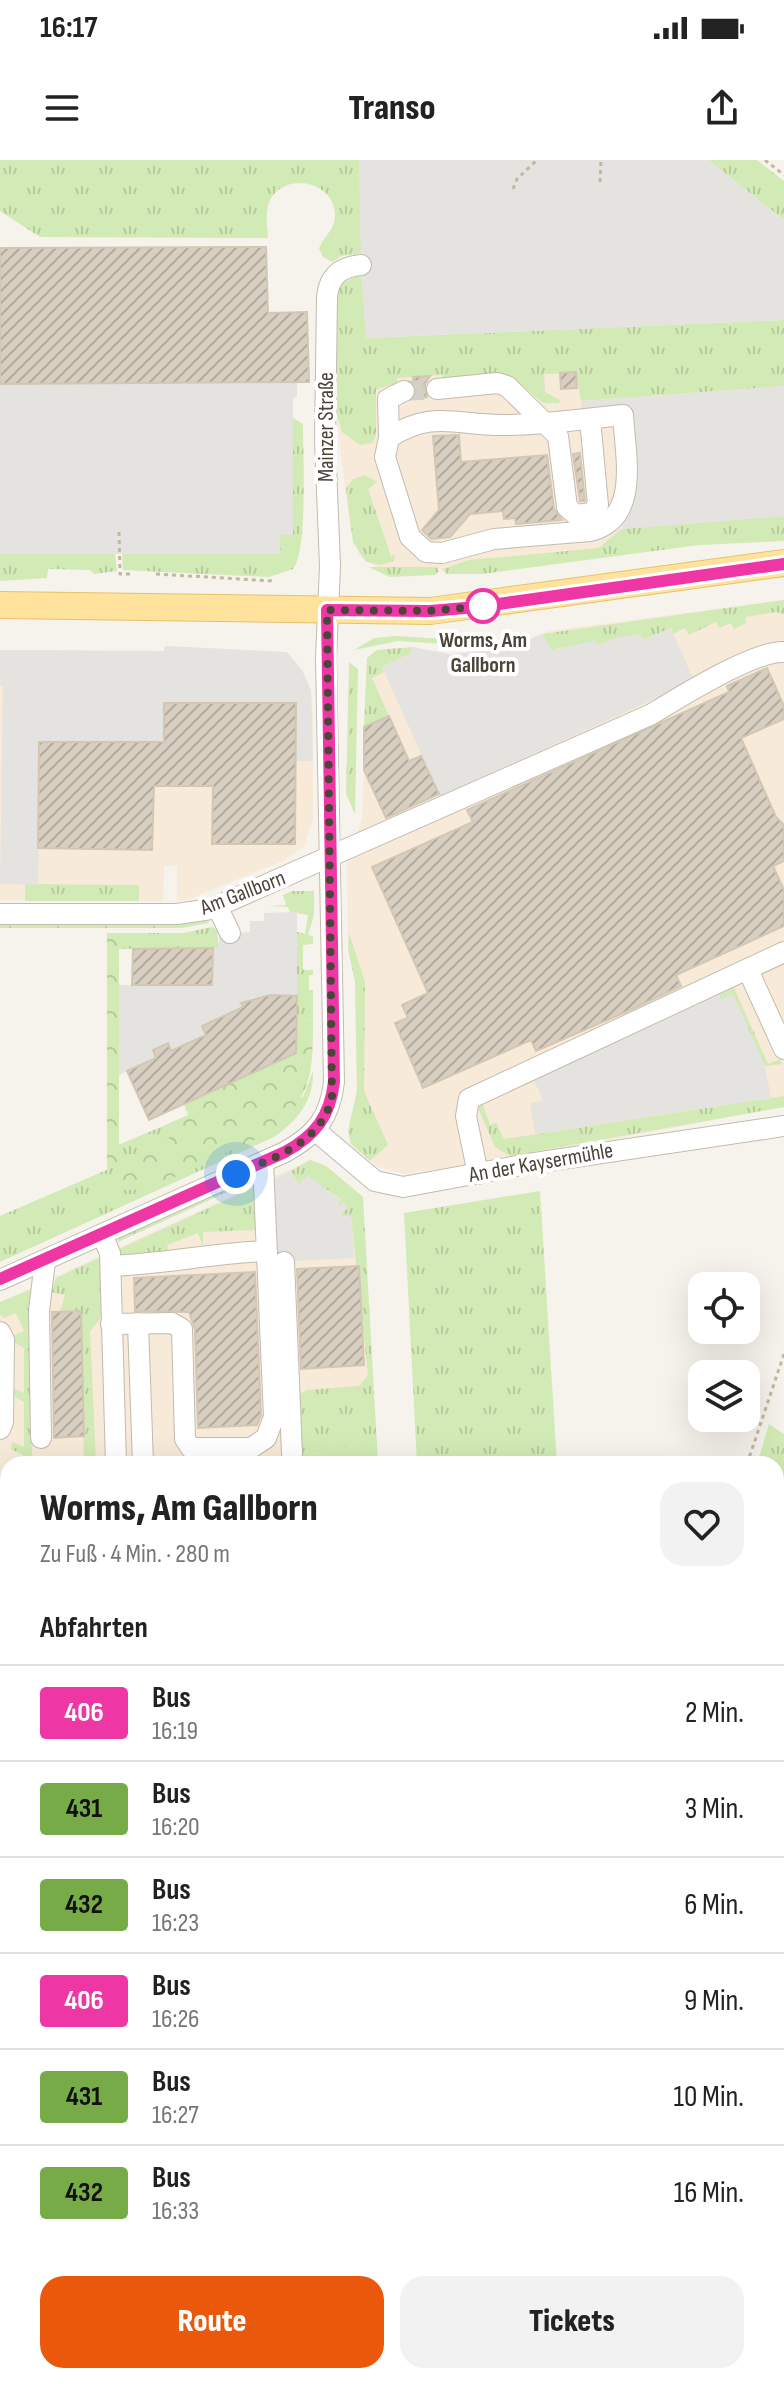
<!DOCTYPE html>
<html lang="de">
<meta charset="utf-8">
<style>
:root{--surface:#fff;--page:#f2f2f2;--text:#222;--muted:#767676;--line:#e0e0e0;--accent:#ea580c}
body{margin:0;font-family:"Sofia Sans Condensed",sans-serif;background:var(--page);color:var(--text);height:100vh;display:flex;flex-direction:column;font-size:30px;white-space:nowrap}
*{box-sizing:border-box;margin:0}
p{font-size:26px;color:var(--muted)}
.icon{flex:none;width:44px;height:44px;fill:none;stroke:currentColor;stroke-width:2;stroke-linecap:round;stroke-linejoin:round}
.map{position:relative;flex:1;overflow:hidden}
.sheet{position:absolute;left:0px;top:1296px;width:784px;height:928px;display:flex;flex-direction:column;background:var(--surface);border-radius:24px 24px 0 0;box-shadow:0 8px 32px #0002}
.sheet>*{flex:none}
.badge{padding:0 16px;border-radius:6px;font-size:28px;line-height:52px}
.buttons{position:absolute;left:688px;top:1112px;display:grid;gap:16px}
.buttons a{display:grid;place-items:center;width:72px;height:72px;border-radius:16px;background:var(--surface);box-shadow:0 8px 32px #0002;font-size:40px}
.you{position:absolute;width:40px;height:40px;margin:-20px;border:6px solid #fff;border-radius:50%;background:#1a73e8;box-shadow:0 0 0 12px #1a73e833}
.map>.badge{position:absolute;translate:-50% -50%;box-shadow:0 0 0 4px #fff}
h2{padding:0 40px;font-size:30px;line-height:72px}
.round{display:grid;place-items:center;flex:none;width:84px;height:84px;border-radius:24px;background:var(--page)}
.overview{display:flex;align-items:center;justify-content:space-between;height:136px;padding:0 40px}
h1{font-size:38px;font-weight:800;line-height:60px}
.primary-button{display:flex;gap:16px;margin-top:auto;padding:16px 40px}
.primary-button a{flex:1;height:92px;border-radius:24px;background:var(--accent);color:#fff;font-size:32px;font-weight:800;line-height:92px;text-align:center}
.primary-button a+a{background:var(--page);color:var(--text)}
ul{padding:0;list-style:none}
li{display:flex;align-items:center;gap:24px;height:96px;padding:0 40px;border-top:2px solid var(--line)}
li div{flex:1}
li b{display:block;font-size:30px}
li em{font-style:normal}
li .badge{min-width:88px;font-weight:700;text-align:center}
.status{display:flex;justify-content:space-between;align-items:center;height:56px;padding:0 40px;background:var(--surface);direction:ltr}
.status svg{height:22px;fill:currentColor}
header{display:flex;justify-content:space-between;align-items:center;height:104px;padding:0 40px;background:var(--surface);font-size:36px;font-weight:800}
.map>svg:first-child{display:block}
</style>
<div class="status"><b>16:17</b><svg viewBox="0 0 49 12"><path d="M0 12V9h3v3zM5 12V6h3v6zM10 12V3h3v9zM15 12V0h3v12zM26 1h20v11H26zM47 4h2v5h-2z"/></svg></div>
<header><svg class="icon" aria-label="menu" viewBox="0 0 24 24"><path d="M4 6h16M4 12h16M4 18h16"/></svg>Transo<svg class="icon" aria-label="share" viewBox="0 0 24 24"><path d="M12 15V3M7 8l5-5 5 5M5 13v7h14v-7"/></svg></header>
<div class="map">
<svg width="784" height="2224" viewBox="0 0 784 2224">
<defs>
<pattern id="grass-tufts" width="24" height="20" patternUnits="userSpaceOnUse" patternTransform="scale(2)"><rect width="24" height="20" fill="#d2eab5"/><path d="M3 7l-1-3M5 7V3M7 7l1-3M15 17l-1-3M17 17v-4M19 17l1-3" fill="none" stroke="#b6ca9c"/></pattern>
<pattern id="forest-crowns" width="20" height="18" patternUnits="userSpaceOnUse" patternTransform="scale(2)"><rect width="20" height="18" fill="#d2eab5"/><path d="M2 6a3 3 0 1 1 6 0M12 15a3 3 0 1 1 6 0" fill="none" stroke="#b6ca9c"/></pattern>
<pattern id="building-hatch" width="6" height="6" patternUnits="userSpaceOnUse" patternTransform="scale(2)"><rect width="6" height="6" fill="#d8cfc1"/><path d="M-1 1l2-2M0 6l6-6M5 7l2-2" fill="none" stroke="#b1aa9e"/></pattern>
</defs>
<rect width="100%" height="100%" fill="#f6f3ec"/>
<path fill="#eae5da" d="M0 1758H8V2216H776V1761L784 1760V2224H0Z"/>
<g fill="#f7ead8">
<path d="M784 168V370L494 406 383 412 359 395 350 368 337 261 336 188Z"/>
<path d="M784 440V947L528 995 404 1014 378 1007 351 984 348 971 357 931 355 822 348 789 347 701 362 659 364 610 386 658 439 636 422 596 409 601 389 557 364 567 367 498 377 490 399 488 449 494 506 489 549 471Z"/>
<path d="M165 486 287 492 302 510 311 530 313 557V660L304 686 285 700 187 740 177 741V706H164L163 741 0 740V490L164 491Z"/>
<path d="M310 1000 326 1006 362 1036 378 1304H8V1390H0V1142Z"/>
</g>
<g fill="url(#grass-tufts)">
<path d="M0 0H359L364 93 342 96 332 102 323 97 319 88C324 76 336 68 335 54 334 21 285 11 270 40 265 51 267 65 268 78L40 77 0 51Z"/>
<path d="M708 0H757L784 21V60Z"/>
<path d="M357 116 365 117 367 178 784 160V226L581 241 576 213 544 214 545 232 560 240 559 243H543L515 220 443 221 442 215 397 218V224L376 229V276L372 283 360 285 342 272 336 252V137L340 124Z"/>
<path d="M293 258 303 264C303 292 308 392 293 409L269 417 123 410 122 394H280V375L293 374Z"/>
<path d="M365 315 377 322 368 329 391 396 395 395 394 401 380 405 366 402 353 382 346 328 353 319Z"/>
<path d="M784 356V381L699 385 482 414H447L442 409 469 400 599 388 621 369Z"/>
<path d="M0 394H115L117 411 94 414 90 410 48 409 47 418 0 421Z"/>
<path d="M368 407H437L439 411 435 415 390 417Z"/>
<path d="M784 440V454L776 452 745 457 746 463 734 469 731 463 719 468 716 462 689 475 685 468 673 474 671 468 643 480 639 474C624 476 611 483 596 485 580 488 567 484 552 491L542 474Z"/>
<path d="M397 476 460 480V485L398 481 354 490 374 478Z"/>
<path d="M413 487 411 493 382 507 384 512 372 518 389 556 364 567 367 498 377 490Z"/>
<path d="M349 502 358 509 355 654 346 634Z"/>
<path d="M25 724 139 725V741H25Z"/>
<path d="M292 731H314V755L308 775 313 776V784L303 785V810H313V815H309V830H313V859L297 860V772L305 774 308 755 290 752 288 747 269 746 286 745 283 735Z"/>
<path d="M207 758 209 763 182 768H0V762Z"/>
<path d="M212 767 217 770 219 788 119 789V773H183Z"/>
<path d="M349 773 365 822 364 931 388 985 370 1001 351 984 348 971 357 931 355 822 348 789Z"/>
<path d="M734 828 768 904 780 899 782 904 751 908 762 900 733 835 721 840 719 835Z"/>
<path d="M313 911C314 941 297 961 274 977L0 1102V1056L118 1005V985L163 966 170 981 303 937Z"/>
<path d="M784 936V947L510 996 495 987 478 948 482 942 490 965 496 963 504 979Z"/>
<path d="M310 1000 326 1006 363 1037 377 1285 327 1288V1293L296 1294 298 1235 307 1230 359 1226 368 1215 351 1057H339L348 1047 334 1050 341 1039 307 1016 299 1026 291 1011Z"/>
<path d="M246 1019 249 1022 118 1082V1078Z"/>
<path d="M255 1027 258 1070 203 1072V1086L198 1073 167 1085 171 1097 119 1099V1089Z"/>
<path d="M540 1031 557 1304H417L404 1053Z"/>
<path d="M101 1097 104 1154 90 1171 96 1304H84L81 1152H60L65 1135 51 1132 56 1118Z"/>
<path d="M30 1130 32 1304H24V1296L11 1289 12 1282 24 1287V1242L12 1235V1228L24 1233V1188L12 1181V1176L24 1171 16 1153 4 1158 0 1155V1142Z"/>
<path d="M769 1264 784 1274V1632L776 1633V1304H757Z"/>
</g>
<path fill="url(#forest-crowns)" d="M107 773H119V1004L170 981 163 966 188 955 184 944 296 893 297 860 313 859C313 911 313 936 271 972L149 1029 122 1030 116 1020 118 1005 107 1010Z"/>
<path fill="#d2eab5" d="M377 1285 378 1304H296V1294L326 1293V1288Z"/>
<g fill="#e5e3e0">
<path d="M359 0H708L784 60V160L366 178 361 116Z"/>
<path d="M297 223V237L293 238V375H280V394H0V224Z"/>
<path d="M784 226V356L621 369 629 348 623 251 582 253 581 241Z"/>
<path d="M671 468 694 521 440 636 382 507 411 493 413 487 449 494 506 489 542 474 552 491 595 480 598 485 618 477 640 474 643 480Z"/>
<path d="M165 486 287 492 302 510 311 530 313 601H296L295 543H165L164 582H40L38 725 0 724 3 526 0 525V490L164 491Z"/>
<path d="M297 752V836L257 841 254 837 242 843 243 848 206 875 171 891 167 884 153 890 156 898 119 915V825H212L213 788H219V774L250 772V761H264V753Z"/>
<path d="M733 834 765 906 771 938 535 974 530 943 543 941 534 920 719 835 721 840Z"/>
<path d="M291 1011 299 1025 307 1015 341 1040 336 1048 344 1042 348 1048 338 1056H351L354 1098 275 1102 271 1020Z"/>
</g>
<g fill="url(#building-hatch)" stroke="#d3c7b4" stroke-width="2">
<path d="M266 87 268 153 307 152 309 222 0 224V88Z"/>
<path d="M576 212 577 228 561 229 560 213Z"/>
<path d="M430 216 425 224 427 237 415 238 413 217Z"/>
<path d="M459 275 461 302 547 295 554 349 562 360 516 364 515 358 504 359 503 351 470 354 450 377 431 379 422 370 439 350 433 276Z"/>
<path d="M580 293 585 341H580L573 294Z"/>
<path d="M767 508 784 546V559L741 578 776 657 784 665V701L773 706 784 730V766L676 815 681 826 628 851 536 891 531 880 423 928 395 863 408 858 402 845 428 833 372 707 473 662 467 650 729 532 727 526Z"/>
<path d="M164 543H296L295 684H212L213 626H154L152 690 38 688 39 582H164Z"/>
<path d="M389 556 409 601 421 596 439 634 386 658 364 610V567Z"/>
<path d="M213 788 212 825H132L133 789Z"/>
<path d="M270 835 297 836 296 893 149 960 127 911 156 898 153 890 168 883 171 891 206 875 202 866 243 847 241 843Z"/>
<path d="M359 1106 364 1205 301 1209 297 1109Z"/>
<path d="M255 1112 261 1255 257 1265 198 1268 195 1169 189 1152 135 1151 134 1118Z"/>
<path d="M81 1151 84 1276 54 1278 52 1152Z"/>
</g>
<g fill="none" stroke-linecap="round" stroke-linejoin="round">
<path stroke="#d4d0c8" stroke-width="20" stroke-dasharray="20 10" stroke-linecap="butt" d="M404 231 437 229"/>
<g stroke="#c2bbae" stroke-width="22">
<g id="minor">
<path d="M437 229 497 223 507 226 558 276 567 347 576 355 592 353 598 345 590 259"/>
<path d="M623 255C625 294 641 359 590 371L494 379 442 393 426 392 410 377 385 297 389 278C432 249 458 266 504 265 543 265 584 259 623 255Z"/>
<path d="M389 278 388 239 404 231"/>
<path d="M217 746 230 773"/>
<path d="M0 754H177L211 749 652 554C678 538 755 490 784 492"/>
<path d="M748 810 784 889"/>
<path d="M316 971 375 1021 403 1027 528 1004 784 966"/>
<path d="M478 1014 466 956 469 939 784 792"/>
<path d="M102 1075 110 1093 116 1304"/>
<path d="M284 1102 292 1294"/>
<path d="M111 1106C164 1104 214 1093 267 1091"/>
<path d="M0 1120 285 992C316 975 330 957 334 922L326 498 330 406 325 281 327 137C329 116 340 107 361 105"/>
<path d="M138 1163 143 1304"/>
<path d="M111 1164 172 1163 182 1169 185 1279 191 1288H251L266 1278 274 1257 263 1002"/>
<path d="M0 1172 4 1180 3 1262 0 1269"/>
<path d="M41 1278 39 1151 45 1101"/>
<path d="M776 1862H784"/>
<path d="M0 1894 8 1896"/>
<path d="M0 2152 8 2151"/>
<path d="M776 2203 784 2199"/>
<path d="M189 2216 190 2224"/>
<path d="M517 2224 518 2216"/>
<path d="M726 2224 745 2216"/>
</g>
</g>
<g stroke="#e6c16a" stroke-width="28">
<path id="major" d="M0 445 430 451 784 403"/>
</g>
<g stroke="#c4b79f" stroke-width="3" stroke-dasharray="4 4" stroke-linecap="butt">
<path d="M765 0 784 15"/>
<path d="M600 22 601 0"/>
<path d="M513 29 517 19 537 0"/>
<path d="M119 372 120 414H130"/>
<path d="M156 414 274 421"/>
<path d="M747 1304 784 1194"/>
<path d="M776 1640H784"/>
<path d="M0 1687 8 1686"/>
<path d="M776 1708H784"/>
<path d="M0 1749 8 1748"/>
<path d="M0 2052 8 2049"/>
</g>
<use href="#minor" stroke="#fff" stroke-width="20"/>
<use href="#major" stroke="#ffe39c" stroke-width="26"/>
<g stroke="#9a9a9a" stroke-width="8">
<g id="rail">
<path d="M776 1665 784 1664"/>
<path d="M0 1722H8"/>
</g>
</g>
<use href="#rail" stroke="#fff" stroke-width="5" stroke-dasharray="15" stroke-linecap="butt"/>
</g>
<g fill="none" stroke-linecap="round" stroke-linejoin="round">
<g stroke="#fff" stroke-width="18">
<path id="line" d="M0 1119 285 992C316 975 330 956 334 922L327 450 430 451 477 447 784 404"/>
</g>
<use href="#line" stroke="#ee37a5" stroke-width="12"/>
<path stroke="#4b4439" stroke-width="8" stroke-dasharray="0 14.4" d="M236 1014C275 997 320 984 332 938L327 450 430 451 483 446"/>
</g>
<circle fill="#fff" stroke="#ee37a5" stroke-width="4" cx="483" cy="446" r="16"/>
<g text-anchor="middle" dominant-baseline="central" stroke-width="8" stroke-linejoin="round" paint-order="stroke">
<g font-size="22" fill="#4b4439" stroke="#fff">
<text transform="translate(326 267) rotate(-90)">Mainzer Straße</text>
<text transform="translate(243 733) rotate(-21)">Am Gallborn</text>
<text transform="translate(541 1003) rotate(-10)">An der Kaysermühle</text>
</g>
<g font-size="22" font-weight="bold" fill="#4b4439" stroke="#fff">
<text x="483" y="480">Worms, Am<tspan x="483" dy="25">Gallborn</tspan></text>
</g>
</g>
</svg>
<div class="buttons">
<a><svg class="icon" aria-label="locate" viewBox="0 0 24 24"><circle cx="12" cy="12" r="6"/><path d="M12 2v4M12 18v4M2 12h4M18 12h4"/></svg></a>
<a><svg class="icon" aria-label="layers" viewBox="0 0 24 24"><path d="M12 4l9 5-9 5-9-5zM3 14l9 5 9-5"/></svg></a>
</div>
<div class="you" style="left:236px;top:1014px"></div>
<section class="sheet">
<div class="overview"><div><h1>Worms, Am Gallborn</h1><p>Zu Fuß · 4 Min. · 280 m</p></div><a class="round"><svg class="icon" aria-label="heart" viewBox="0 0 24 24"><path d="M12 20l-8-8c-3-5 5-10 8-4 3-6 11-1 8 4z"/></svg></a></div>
<h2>Abfahrten</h2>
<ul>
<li><span class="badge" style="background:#ee37a5;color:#fff">406</span><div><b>Bus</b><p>16:19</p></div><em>2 Min.</em></li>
<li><span class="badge" style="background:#77ab48;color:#111">431</span><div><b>Bus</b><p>16:20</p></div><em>3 Min.</em></li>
<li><span class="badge" style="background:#76ab48;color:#111">432</span><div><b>Bus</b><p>16:23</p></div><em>6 Min.</em></li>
<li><span class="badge" style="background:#ee37a5;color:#fff">406</span><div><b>Bus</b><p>16:26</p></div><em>9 Min.</em></li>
<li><span class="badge" style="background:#77ab48;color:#111">431</span><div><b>Bus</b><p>16:27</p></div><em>10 Min.</em></li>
<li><span class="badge" style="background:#76ab48;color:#111">432</span><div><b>Bus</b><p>16:33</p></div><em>16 Min.</em></li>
</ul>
<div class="primary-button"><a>Route</a><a>Tickets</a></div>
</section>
</div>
